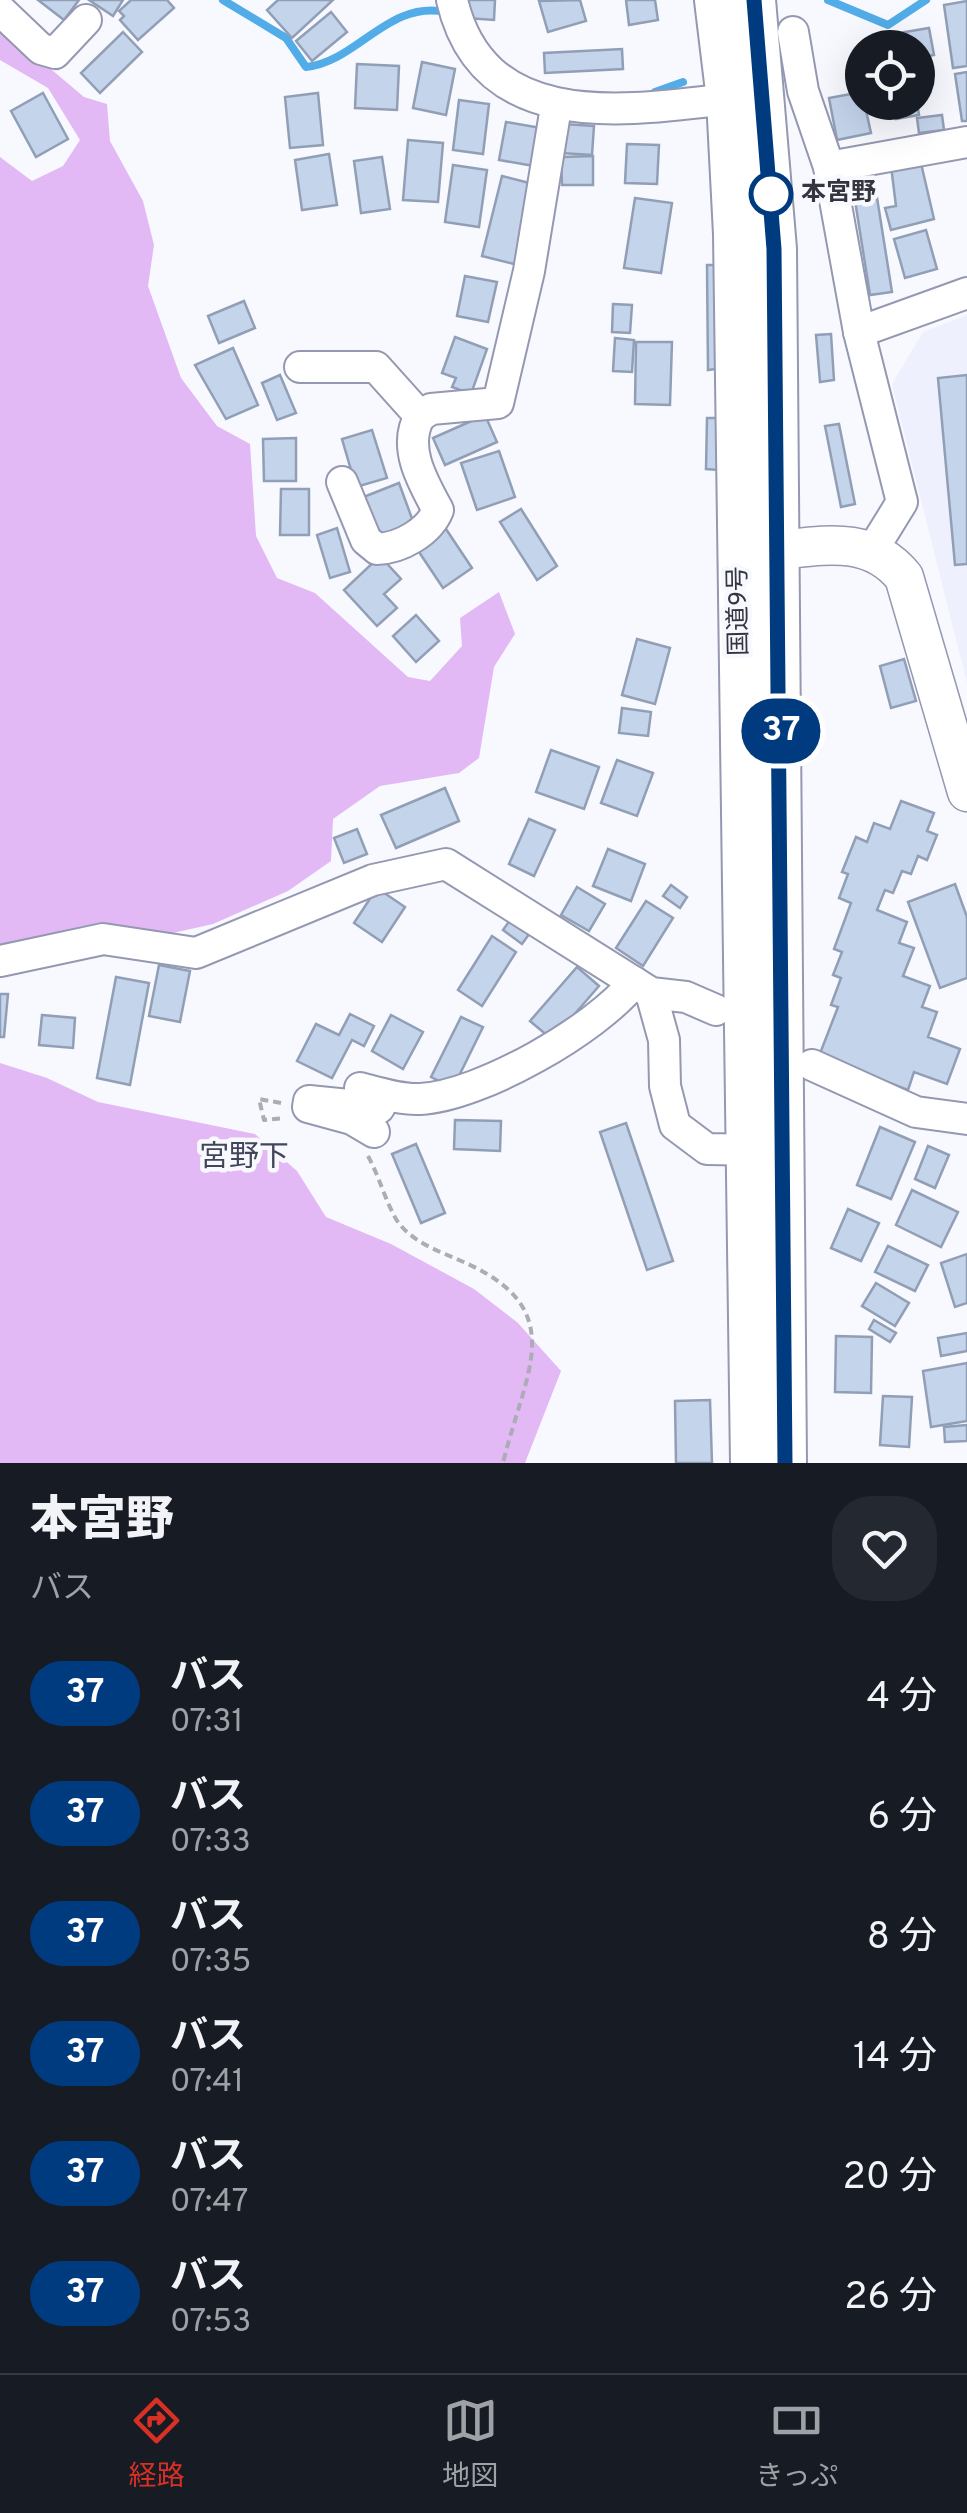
<!DOCTYPE html>
<html lang="ja">
<meta charset="utf-8">
<style>
:root{--surface:#171b24;--page:#242831;--text:#f1f3f6;--muted:#9ea1a6;--line:#363941;--accent:#d93025}
body{margin:0;font-family:Overpass,"Noto Sans JP",sans-serif;background:var(--page);color:var(--text);height:100vh;display:flex;flex-direction:column;font-size:38px;white-space:nowrap}
*{box-sizing:border-box;margin:0}
p{font-size:32px;color:var(--muted)}
.icon{flex:none;width:55px;height:55px;fill:none;stroke:currentColor;stroke-width:2;stroke-linecap:round;stroke-linejoin:round}
.map{position:relative;height:1463px;overflow:hidden}
.sheet{display:flex;flex-direction:column;background:var(--surface);flex:1}
.sheet>*{flex:none}
.badge{padding:0 20px;border-radius:32px;font-size:35px;line-height:65px}
.fabs{position:absolute;left:845px;top:30px;display:grid;gap:20px}
.fabs a{display:grid;place-items:center;width:90px;height:90px;border-radius:50%;background:var(--surface);box-shadow:0 10px 40px #0002;font-size:50px}
.map>.badge{position:absolute;translate:-50% -50%;box-shadow:0 0 0 5px #fff}
.round{display:grid;place-items:center;flex:none;width:105px;height:105px;border-radius:40px;background:var(--page)}
.head{display:flex;align-items:center;justify-content:space-between;height:170px;padding:0 30px}
h1{font-size:48px;font-weight:800;line-height:75px}
ul{padding:0;list-style:none}
li{display:flex;align-items:center;gap:30px;height:120px;padding:0 30px}
li div{flex:1}
li b{display:block;font-size:38px}
li em{font-style:normal}
li .badge{min-width:110px;font-weight:700;text-align:center}
.dock{display:flex;justify-content:space-around;align-items:center;height:140px;border-top:2px solid var(--line);background:var(--surface);font-size:28px;color:var(--muted)}
.dock a{display:grid;justify-items:center;gap:5px}
.dock .on{color:var(--accent)}
.map>svg:first-child{display:block}
</style>
<div class="map">
<svg width="967" height="1463" viewBox="0 0 967 1463">
<rect width="100%" height="100%" fill="#f8f9ff"/>
<path fill="#eef0fe" d="M967 315V683L892 384 923 332Z"/>
<g fill="#e2b8f5">
<path d="M0 26 84 97 107 104 110 141 143 201 154 245 148 286 181 378 217 426 250 444 256 536 277 578 315 593 408 677 430 681 462 646 460 618 499 592 515 634 494 667 479 758 459 773 380 786 333 819 331 861 288 891 213 924 164 935 93 926 0 944V157L32 181 63 166 80 140 48 88 0 60Z"/>
<path d="M0 1063 47 1078 98 1102 255 1134 297 1171 326 1217 391 1244 474 1289 518 1323 561 1371 525 1463H0Z"/>
</g>
<g fill="none" stroke-linecap="round" stroke-linejoin="round">
<g stroke="#52ace7" stroke-width="8">
<path d="M223 0 286 38 306 67C357 62 388 0 446 12"/>
<path d="M828 0 888 25 926 0"/>
<path d="M655 92 683 82"/>
</g>
</g>
<g fill="#c4d4eb" stroke="#919fb6" stroke-width="2.5">
<path d="M38 0H79L64 20Z"/>
<path d="M89 0H123L113 16Z"/>
<path d="M131 0H167L174 8 138 40 120 20 124 16 119 11Z"/>
<path d="M278 0H333L292 38 267 10Z"/>
<path d="M468 0H495L494 20 467 18Z"/>
<path d="M580 0 586 21 548 32 539 1Z"/>
<path d="M626 0H655L658 20 629 25Z"/>
<path d="M967 1V66L953 68 944 5Z"/>
<path d="M331 12 347 32 312 61 296 41Z"/>
<path d="M929 28 934 55 918 58V48H896L893 34Z"/>
<path d="M123 32 142 52 100 93 81 73Z"/>
<path d="M622 49 623 69 545 73 544 53Z"/>
<path d="M422 62 455 69 446 115 413 108Z"/>
<path d="M357 64 399 66 397 110 355 108Z"/>
<path d="M967 72V121H962L955 74Z"/>
<path d="M862 92 871 133 837 140 829 98Z"/>
<path d="M43 93 68 139 36 157 11 111Z"/>
<path d="M318 93 323 145 290 148 285 97Z"/>
<path d="M459 100 489 104 483 154 453 150Z"/>
<path d="M893 102H917L919 115 896 119Z"/>
<path d="M942 115 944 130 919 133 917 118Z"/>
<path d="M506 122 541 128 534 166 499 160Z"/>
<path d="M564 124 594 126 592 155 561 153Z"/>
<path d="M408 140 443 143 438 202 403 200Z"/>
<path d="M627 144 659 145 657 184 625 183Z"/>
<path d="M329 154 337 205 302 210 295 160Z"/>
<path d="M593 156V185H562L561 157Z"/>
<path d="M382 157 390 209 361 213 354 161Z"/>
<path d="M920 159 934 219 891 230 885 208 896 206 891 166Z"/>
<path d="M453 165 487 170 479 227 445 222Z"/>
<path d="M502 176 537 185 518 265 482 256Z"/>
<path d="M875 185 892 292 870 295 853 188Z"/>
<path d="M635 198 672 203 661 273 624 268Z"/>
<path d="M926 230 937 269 905 278 894 239Z"/>
<path d="M707 265H715L716 369 708 370Z"/>
<path d="M465 276 497 282 488 322 457 316Z"/>
<path d="M244 301 255 328 219 343 208 316Z"/>
<path d="M613 304 632 305 630 333 612 332Z"/>
<path d="M831 334 834 380 820 382 816 335Z"/>
<path d="M455 337 487 349 471 394 452 387 456 378 442 373Z"/>
<path d="M615 338 634 340 632 372 613 371Z"/>
<path d="M636 342H672L670 405 635 404Z"/>
<path d="M233 348 258 405 226 419 195 365Z"/>
<path d="M280 375 296 413 277 420 262 383Z"/>
<path d="M967 375V564L955 565 938 378Z"/>
<path d="M485 415 497 442 445 465 433 438Z"/>
<path d="M707 418H719L718 470 706 469Z"/>
<path d="M839 424 855 504 841 507 825 426Z"/>
<path d="M372 430 387 478 356 487 342 439Z"/>
<path d="M296 438V481H264L263 439Z"/>
<path d="M499 451 515 497 477 510 461 463Z"/>
<path d="M399 483 414 524 377 538 361 498Z"/>
<path d="M281 489H309V535H280Z"/>
<path d="M521 509 557 566 537 580 500 522Z"/>
<path d="M444 526 472 568 443 588 415 546Z"/>
<path d="M337 528 350 572 330 578 317 535Z"/>
<path d="M380 556 401 579 384 594 397 608 377 626 344 590Z"/>
<path d="M416 615 439 641 416 662 393 636Z"/>
<path d="M637 639 670 648 655 704 622 695Z"/>
<path d="M904 659 916 701 891 708 880 666Z"/>
<path d="M622 708 651 712 648 736 619 733Z"/>
<path d="M551 750 599 767 584 809 536 792Z"/>
<path d="M617 760 653 773 637 816 601 803Z"/>
<path d="M445 788 459 821 396 848 381 815Z"/>
<path d="M901 801 934 813 927 831 937 835 927 860 918 856 911 874 902 871 893 893 885 890 877 910 907 922 899 943 914 948 903 976 930 986 922 1007 937 1012 928 1037 960 1049 947 1084 914 1072 908 1090 819 1056 838 1007 831 1005 841 978 833 975 842 952 834 949 851 903 839 898 848 874 842 872 856 837 867 842 874 823 890 829Z"/>
<path d="M529 819 555 830 534 876 509 864Z"/>
<path d="M357 829 367 854 344 863 334 838Z"/>
<path d="M608 849 645 864 631 901 593 886Z"/>
<path d="M955 884 967 917V978L940 988 908 902Z"/>
<path d="M671 885 687 897 680 908 663 896Z"/>
<path d="M577 887 605 904 589 931 561 915Z"/>
<path d="M377 888 405 907 382 942 354 923Z"/>
<path d="M646 901 673 918 643 966 616 948Z"/>
<path d="M513 916 532 930 522 944 503 930Z"/>
<path d="M492 936 516 952 482 1006 458 990Z"/>
<path d="M159 965 190 971 180 1022 149 1016Z"/>
<path d="M577 967 599 986 560 1031 549 1037 530 1021Z"/>
<path d="M116 977 149 983 130 1085 97 1078Z"/>
<path d="M0 994H8L4 1037H0Z"/>
<path d="M350 1014 374 1026 364 1046 352 1040 332 1078 297 1061 316 1024 339 1035Z"/>
<path d="M42 1015 75 1018 73 1048 39 1045Z"/>
<path d="M391 1015 423 1032 403 1069 372 1051Z"/>
<path d="M461 1017 483 1027 453 1088 431 1077Z"/>
<path d="M455 1120 501 1121 500 1151 454 1149Z"/>
<path d="M626 1123 673 1261 647 1270 600 1132Z"/>
<path d="M880 1127 915 1142 891 1199 857 1185Z"/>
<path d="M416 1144 445 1213 421 1223 392 1154Z"/>
<path d="M928 1146 949 1155 935 1188 915 1179Z"/>
<path d="M912 1190 958 1212 941 1247 896 1225Z"/>
<path d="M848 1209 879 1223 861 1261 831 1248Z"/>
<path d="M888 1246 928 1265 915 1291 875 1272Z"/>
<path d="M967 1254V1303L955 1307 941 1263Z"/>
<path d="M876 1283 909 1303 895 1326 862 1306Z"/>
<path d="M874 1320 896 1333 890 1342 869 1329Z"/>
<path d="M967 1333V1351L941 1356 938 1338Z"/>
<path d="M836 1336 872 1337 871 1393 835 1392Z"/>
<path d="M967 1363V1421L931 1427 923 1371Z"/>
<path d="M883 1396 912 1397 909 1447 880 1445Z"/>
<path d="M710 1400 712 1463H676L675 1401Z"/>
<path d="M967 1425V1441L945 1442 944 1427Z"/>
</g>
<g fill="none" stroke-linecap="round" stroke-linejoin="round">
<g stroke="#9498b1" stroke-width="34">
<g id="minor">
<path d="M452 0C483 134 624 111 728 99"/>
<path d="M0 10 41 49 55 53 86 20"/>
<path d="M793 32 803 91 829 167 859 332 902 502 873 549"/>
<path d="M829 167 967 142"/>
<path d="M859 332 967 293"/>
<path d="M300 367H376L420 416 431 409 498 403 529 271 556 107"/>
<path d="M342 482 366 540 377 549C401 548 429 532 438 510 422 481 402 446 420 416"/>
<path d="M0 961 103 939 196 953 373 880 446 864 651 993 686 997 716 1010"/>
<path d="M651 993 664 1040 665 1086 675 1125 707 1149 764 1150"/>
<path d="M812 1065 916 1112 967 1119"/>
<path d="M360 1088C379 1093 401 1100 420 1099 481 1096 597 1029 634 982"/>
<path d="M374 1132 352 1119 308 1107 309 1101 379 1108 382 1102"/>
</g>
</g>
<g stroke="#9498b1" stroke-width="41">
<path id="major" d="M747 552C804 552 863 526 904 577L967 792"/>
</g>
<g stroke="#9498b1" stroke-width="46">
<g id="highway">
<path d="M716 0 728 99 735 234 752 1463"/>
<path d="M754 0 775 249 785 1463"/>
</g>
</g>
<g stroke="#abacb4" stroke-width="4" stroke-dasharray="8 5" stroke-linecap="butt">
<path d="M281 1103 259 1099 264 1120 285 1118"/>
<path d="M368 1156C379 1176 385 1200 396 1219 410 1241 436 1250 459 1260 573 1308 525 1371 503 1463"/>
</g>
<use href="#minor" stroke="#fff" stroke-width="30"/>
<use href="#major" stroke="#fff" stroke-width="38"/>
<use href="#highway" stroke="#fff" stroke-width="42"/>
</g>
<g fill="none" stroke-linecap="round" stroke-linejoin="round">
<g stroke="#fff" stroke-width="22">
<path id="line" d="M754 0 774 249 785 1463"/>
</g>
<use href="#line" stroke="#003b80" stroke-width="15"/>
</g>
<circle fill="#fff" stroke="#003b80" stroke-width="5" cx="771" cy="194" r="20"/>
<g text-anchor="middle" dominant-baseline="central" stroke-width="9" stroke-linejoin="round" paint-order="stroke">
<g font-size="25" font-weight="bold" fill="#33353f" stroke="#f8f9ff" text-anchor="start">
<text x="801" y="194">本宮野</text>
</g>
<g font-size="25" fill="#33353f" stroke="#f8f9ff">
<text transform="translate(740 611) rotate(-91)">国道9号</text>
</g>
<g font-size="30" fill="#42465b" stroke="#f8f9ff">
<text x="244" y="1158">宮野下</text>
</g>
</g>
</svg>
<div class="fabs">
<a><svg class="icon" aria-label="locate" viewBox="0 0 24 24"><circle cx="12" cy="12" r="6"/><path d="M12 2v4M12 18v4M2 12h4M18 12h4"/></svg></a>
</div>
<b class="badge" style="left:781px;top:731px;background:#003b80;color:#fff">37</b>
</div>
<section class="sheet">
<div class="head"><div><h1>本宮野</h1><p>バス</p></div><a class="round"><svg class="icon" aria-label="heart" viewBox="0 0 24 24"><path d="M12 20l-8-8c-3-5 5-10 8-4 3-6 11-1 8 4z"/></svg></a></div>
<ul>
<li><span class="badge" style="background:#003b80;color:#fff">37</span><div><b>バス</b><p>07:31</p></div><em>4 分</em></li>
<li><span class="badge" style="background:#003b80;color:#fff">37</span><div><b>バス</b><p>07:33</p></div><em>6 分</em></li>
<li><span class="badge" style="background:#003b80;color:#fff">37</span><div><b>バス</b><p>07:35</p></div><em>8 分</em></li>
<li><span class="badge" style="background:#003b80;color:#fff">37</span><div><b>バス</b><p>07:41</p></div><em>14 分</em></li>
<li><span class="badge" style="background:#003b80;color:#fff">37</span><div><b>バス</b><p>07:47</p></div><em>20 分</em></li>
<li><span class="badge" style="background:#003b80;color:#fff">37</span><div><b>バス</b><p>07:53</p></div><em>26 分</em></li>
</ul>
</section>
<nav class="dock">
<a class="on"><svg class="icon" aria-label="directions" viewBox="0 0 24 24"><path d="M12 3l9 9-9 9-9-9zM9 14v-3h6M13 9l2 2-2 2"/></svg>経路</a>
<a><svg class="icon" aria-label="map" viewBox="0 0 24 24"><path d="M3 6l6-2 6 2 6-2v14l-6 2-6-2-6 2zM9 4v14M15 6v14"/></svg>地図</a>
<a><svg class="icon" aria-label="tickets" viewBox="0 0 24 24"><path d="M3 7h18v10H3zM15 7v10"/></svg>きっぷ</a>
</nav>
